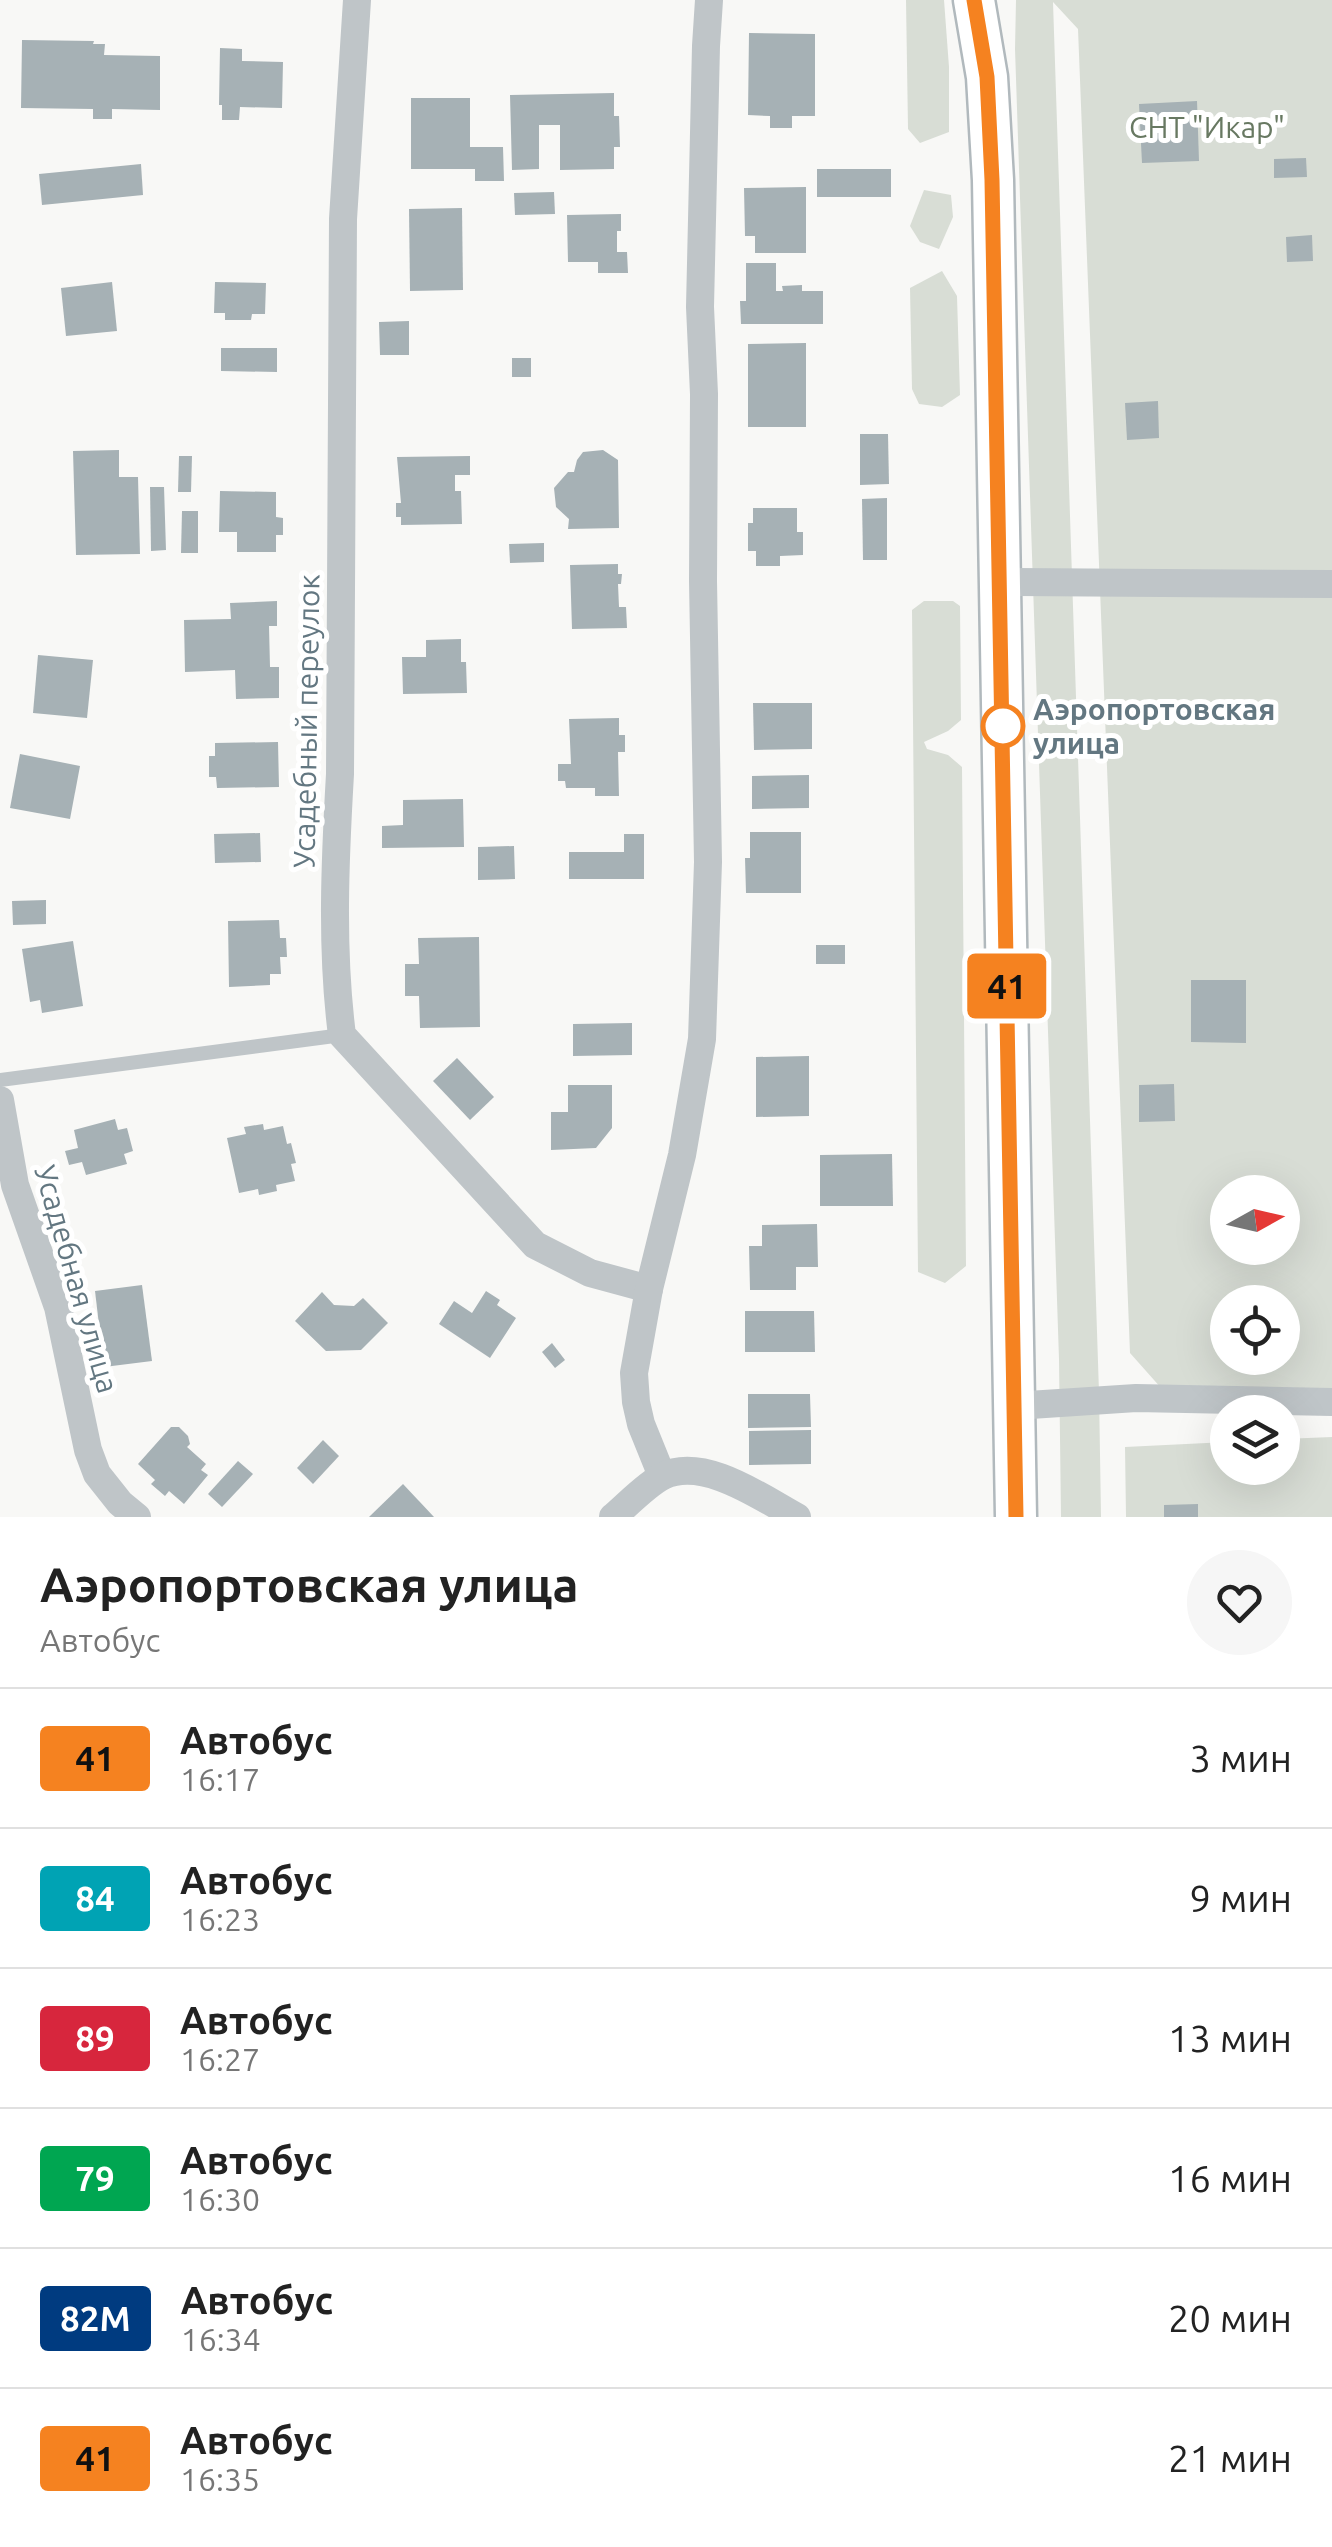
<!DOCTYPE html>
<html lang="ru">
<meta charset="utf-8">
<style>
:root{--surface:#fff;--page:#f6f6f6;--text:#222;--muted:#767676;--line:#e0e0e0}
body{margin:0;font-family:Ubuntu,sans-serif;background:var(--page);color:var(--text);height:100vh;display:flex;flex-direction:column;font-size:38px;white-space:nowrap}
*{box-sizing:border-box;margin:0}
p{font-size:32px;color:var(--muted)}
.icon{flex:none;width:55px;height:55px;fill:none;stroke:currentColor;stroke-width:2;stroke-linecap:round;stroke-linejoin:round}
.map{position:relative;height:1517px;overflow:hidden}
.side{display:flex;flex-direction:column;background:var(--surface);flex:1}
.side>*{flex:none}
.badge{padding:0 20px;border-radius:8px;font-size:35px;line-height:65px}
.needle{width:65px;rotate:82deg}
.tools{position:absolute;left:1210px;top:1175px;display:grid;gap:20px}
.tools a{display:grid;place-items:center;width:90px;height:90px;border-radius:50%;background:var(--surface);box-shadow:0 10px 40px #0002;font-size:50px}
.map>.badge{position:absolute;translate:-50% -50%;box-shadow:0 0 0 5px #fff}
.round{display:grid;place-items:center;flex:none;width:105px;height:105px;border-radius:52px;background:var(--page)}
.summary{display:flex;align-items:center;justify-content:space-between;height:170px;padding:0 40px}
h1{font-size:48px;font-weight:700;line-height:75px}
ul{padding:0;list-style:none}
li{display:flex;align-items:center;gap:30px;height:140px;padding:0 40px;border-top:2px solid var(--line)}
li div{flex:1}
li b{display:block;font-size:38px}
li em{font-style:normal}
li .badge{min-width:110px;font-weight:700;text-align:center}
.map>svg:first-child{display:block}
</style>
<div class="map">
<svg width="1332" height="1517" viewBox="0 0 1332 1517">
<rect width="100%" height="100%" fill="#f8f8f6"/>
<g fill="#d8ddd5" fill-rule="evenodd">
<path d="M906 0H944L949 67V132L920 143 908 129Z"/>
<path d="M1016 0H1332V1397L1162 1389 1130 1353 1078 29 1053 2 1099 1392 1101 1517H1061L1059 1359 1015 49ZM1228 1192H1282V1248H1228ZM1228 1302H1282V1358H1228Z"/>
<path d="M924 190 951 195 953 217 939 249 920 242 910 226Z"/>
<path d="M942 271 957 296 960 395 942 407 919 404 912 389 910 288Z"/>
<path d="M924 601H953L960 606 961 720 948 731 924 742 927 749 948 755 962 767 966 1266 945 1283 918 1272 912 610Z"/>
<path d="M1332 1437V1517H1126L1125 1447 1227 1442 1228 1468H1282L1283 1439Z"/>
</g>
<g fill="#a6b1b5">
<path d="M749 33 815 34V116H792V128H770V116L748 115Z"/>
<path d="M22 40 94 41 93 44H105L104 55 160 56V110L112 109V119H93V109L21 108Z"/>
<path d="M220 48 242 49V61L283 62 282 108 240 107 239 120H222V105H219Z"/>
<path d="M614 93V116H619L620 147H614V169L560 170V125H539V169L512 170 510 95Z"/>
<path d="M411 98H470V147H503L504 181H475V169H411Z"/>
<path d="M1197 101 1199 161 1142 163 1139 104Z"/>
<path d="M1306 158 1307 177 1274 178V159Z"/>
<path d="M141 164 143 195 42 205 39 174Z"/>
<rect x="817" y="169" width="74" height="28"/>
<path d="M806 187V253H755V236H745L744 188Z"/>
<path d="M554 192 555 214 515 215 514 193Z"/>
<path d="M462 208 463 290 410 291 409 209Z"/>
<path d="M621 214V231H617V252H627L628 273H598V262H568L567 215Z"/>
<path d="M1312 235 1313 261 1287 262 1286 237Z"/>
<path d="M746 263H776V291H783L782 286 802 285V291H823V324H741L740 301H746Z"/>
<path d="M112 282 117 331 66 336 61 288Z"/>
<path d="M215 282 266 283 265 314H252L251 320H225V313H214Z"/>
<path d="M409 321V355H380L379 322Z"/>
<path d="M806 343V427H748V344Z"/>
<path d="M221 348H277V372L221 371Z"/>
<rect x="512" y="358" width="19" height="19"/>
<path d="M1158 401 1159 438 1127 440 1125 403Z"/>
<path d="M860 434H888L889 484 860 485Z"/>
<path d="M119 450V477H138L140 554 76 555 73 451Z"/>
<path d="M603 450 618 460 619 528 568 529 569 519 556 507 554 488 568 472H574L577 460 583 452Z"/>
<path d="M179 456H192L191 492H178Z"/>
<path d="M470 456V475H455V491H461L462 524 401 525V517H396V503H401L397 457Z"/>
<path d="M150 487H164L166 550 151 551Z"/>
<path d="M220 491 276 492V517L283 518V535H276V552H237V532H219Z"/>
<path d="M887 498V560H863L862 499Z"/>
<path d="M753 508H797V532H803V555L780 556V566H756V551H748V523H753Z"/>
<path d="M182 511H198V553H181Z"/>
<path d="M544 543V562L510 563 509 544Z"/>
<path d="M618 564V574H622L621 584H618L619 607H626L627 628 572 629 570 565Z"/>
<path d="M277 601V626H269L270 667H279V698L236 699 235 670 185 672 184 620 231 619 230 603Z"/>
<path d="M461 639V662H466L467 693 403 694 402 657H426V640Z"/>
<path d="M38 655 93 660 87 718 33 713Z"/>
<path d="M753 703H812V749L754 750Z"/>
<path d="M619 718V735H625V752H618L619 796H595V788H566L565 781H558V764H571L569 719Z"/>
<path d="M278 742 279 787 217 788 216 777H209V756H215V743Z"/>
<path d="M20 754 80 766 70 819 10 808Z"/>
<path d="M809 775V808L752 809V776Z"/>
<path d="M463 799 464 847 382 848V826L403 825V800Z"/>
<path d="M750 832H801V893H746L745 858H750Z"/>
<path d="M260 833 261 862 215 863 214 834Z"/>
<path d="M624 834H644V879H569V852H624Z"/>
<path d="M514 846 515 879 478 880V847Z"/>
<path d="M46 900V924L13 925 12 901Z"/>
<path d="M279 920 280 938H286L287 957H280L281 974H270V985L229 987 228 921Z"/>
<path d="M479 937 480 1027 420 1028 419 996H405V964H419L418 938Z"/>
<path d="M73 941 83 1006 42 1013 40 1000 30 1002 22 949Z"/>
<rect x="816" y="945" width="29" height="19"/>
<path d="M1191 980H1246V1043L1191 1042Z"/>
<path d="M632 1023V1055L573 1056V1024Z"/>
<path d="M809 1056V1116L756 1117V1057Z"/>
<path d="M457 1058 494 1097 470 1120 433 1081Z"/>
<path d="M1174 1084 1175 1121 1139 1122V1085Z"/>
<path d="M568 1085H612V1128L596 1148 551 1150V1112H568Z"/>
<path d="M115 1119 118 1130 127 1128 133 1151 124 1154 127 1164 86 1175 82 1162 69 1165 65 1151 78 1148 74 1130Z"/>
<path d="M263 1124 264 1130 283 1126 287 1144 291 1143 296 1163 291 1164 295 1181 276 1185 277 1191 259 1195 258 1189 239 1193 227 1138 246 1134 244 1127Z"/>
<path d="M892 1154 893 1206H820V1155Z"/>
<path d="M817 1224 818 1267H796V1290H750L749 1246H762V1225Z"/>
<path d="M142 1285 152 1361 104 1367 95 1291Z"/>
<path d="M486 1291 500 1300 497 1305 516 1318 490 1358 439 1324 454 1301 472 1313Z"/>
<path d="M322 1292 334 1305 354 1306 363 1298 388 1323 361 1350 326 1351 295 1321Z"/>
<path d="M745 1311H814L815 1352H745Z"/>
<path d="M552 1343 565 1360 555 1368 542 1352Z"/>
<path d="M748 1394H810L811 1427 748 1428Z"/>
<path d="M171 1427H179L188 1436 190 1444 187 1447 206 1464 201 1470 208 1475 184 1504 169 1491 165 1496 151 1484 155 1480 138 1464Z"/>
<path d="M811 1430V1464L749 1465V1431Z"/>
<path d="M323 1440 339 1456 313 1484 297 1468Z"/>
<path d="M238 1461 253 1474 222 1507 208 1494Z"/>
<path d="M403 1484 434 1517H369Z"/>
<path d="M1198 1504V1517H1164V1505Z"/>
</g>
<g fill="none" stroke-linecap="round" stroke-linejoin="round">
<g stroke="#b1b9bd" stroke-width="45">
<path id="secondary" d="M974 0 987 77 993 180 1016 1517"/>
</g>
<path stroke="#bfc5c8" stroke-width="14" d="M0 1080 342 1035"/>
<g stroke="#bfc5c8" stroke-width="28">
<path d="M357 0 343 219 340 774C335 860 331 950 342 1035L535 1245 590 1273 649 1289"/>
<path d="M999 582 1332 584"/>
<path d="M0 1100 15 1185 58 1307 88 1450 97 1474 120 1503 137 1517"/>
<path d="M1014 1406 1136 1398 1332 1402"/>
<path d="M662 1476 641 1424 636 1402 634 1373 649 1289 682 1155 702 1039 708 862 703 581 704 394 700 307 706 46 709 0"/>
<path d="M613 1517C627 1505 647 1484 663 1476 704 1456 762 1498 797 1517"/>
</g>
<use href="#secondary" stroke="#fff" stroke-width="40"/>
</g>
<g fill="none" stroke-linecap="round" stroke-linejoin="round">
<g stroke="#fff" stroke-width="22">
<path id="line" d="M974 0 987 77 992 180 1016 1517"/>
</g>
<use href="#line" stroke="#f58220" stroke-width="15"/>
</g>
<circle fill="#fff" stroke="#f58220" stroke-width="5" cx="1003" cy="726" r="20"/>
<g text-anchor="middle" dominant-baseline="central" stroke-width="10" stroke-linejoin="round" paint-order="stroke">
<g font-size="30" fill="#687962" stroke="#fff">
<text x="1207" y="127">СНТ "Икар"</text>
</g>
<g font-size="30" font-weight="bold" fill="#637781" stroke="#fff" text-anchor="start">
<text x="1033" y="709">Аэропортовская<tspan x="1033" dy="34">улица</tspan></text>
</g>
<g font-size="30" fill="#637781" stroke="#fff">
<text transform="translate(306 721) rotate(-89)">Усадебный переулок</text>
<text transform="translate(77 1279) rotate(74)">Усадебная улица</text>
</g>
</g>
</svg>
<div class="tools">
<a><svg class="needle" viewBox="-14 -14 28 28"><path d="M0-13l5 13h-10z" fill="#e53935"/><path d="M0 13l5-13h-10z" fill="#767676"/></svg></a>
<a><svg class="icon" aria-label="locate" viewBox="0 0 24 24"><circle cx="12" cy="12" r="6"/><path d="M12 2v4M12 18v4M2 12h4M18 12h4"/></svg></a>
<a><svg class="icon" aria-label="layers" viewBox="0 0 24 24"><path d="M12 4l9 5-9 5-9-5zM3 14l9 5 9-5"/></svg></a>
</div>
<b class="badge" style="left:1007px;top:986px;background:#f58220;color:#111">41</b>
</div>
<section class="side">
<div class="summary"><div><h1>Аэропортовская улица</h1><p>Автобус</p></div><a class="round"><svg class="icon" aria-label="heart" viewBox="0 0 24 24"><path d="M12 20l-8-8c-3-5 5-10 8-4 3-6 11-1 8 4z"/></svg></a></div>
<ul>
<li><span class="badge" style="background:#f58220;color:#111">41</span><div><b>Автобус</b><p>16:17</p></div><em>3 мин</em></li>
<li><span class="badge" style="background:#00a3b4;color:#fff">84</span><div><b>Автобус</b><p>16:23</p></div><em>9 мин</em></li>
<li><span class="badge" style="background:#d7263d;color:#fff">89</span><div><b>Автобус</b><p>16:27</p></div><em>13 мин</em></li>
<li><span class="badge" style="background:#00a651;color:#fff">79</span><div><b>Автобус</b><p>16:30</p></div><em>16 мин</em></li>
<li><span class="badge" style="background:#003b80;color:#fff">82М</span><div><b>Автобус</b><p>16:34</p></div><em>20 мин</em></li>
<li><span class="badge" style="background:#f58220;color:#111">41</span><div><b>Автобус</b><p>16:35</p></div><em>21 мин</em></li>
</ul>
</section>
